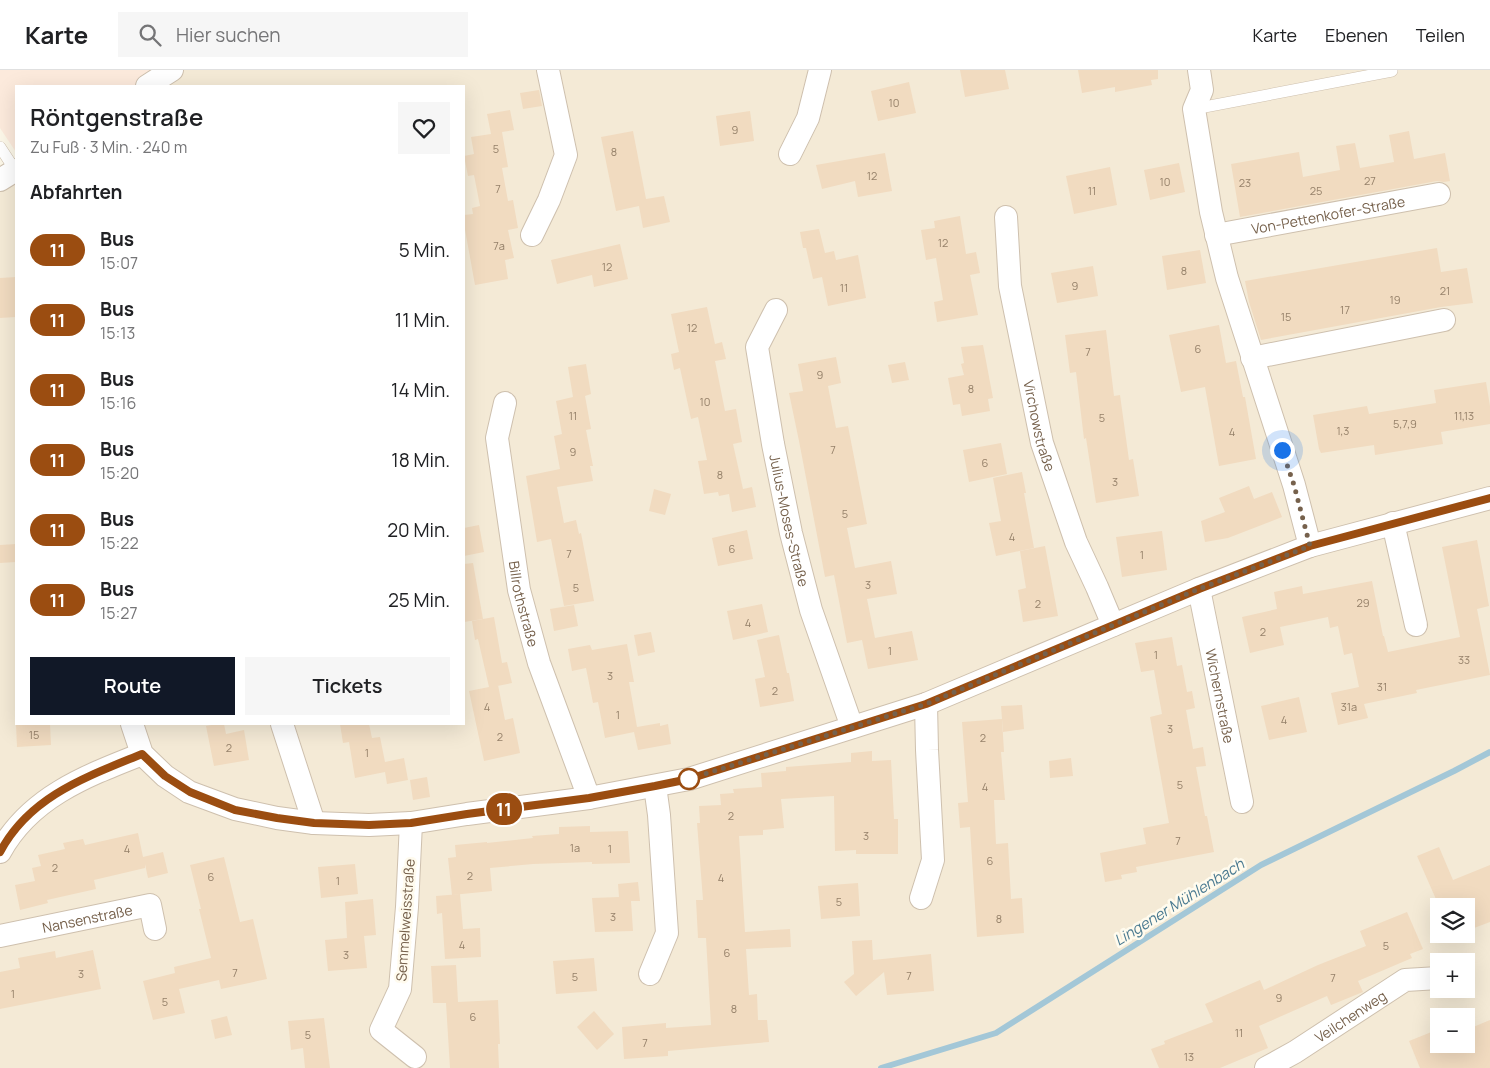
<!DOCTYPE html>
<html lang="de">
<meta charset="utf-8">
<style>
:root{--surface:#fff;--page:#f6f6f6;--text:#202124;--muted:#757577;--line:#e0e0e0;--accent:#111827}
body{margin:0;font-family:Manrope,sans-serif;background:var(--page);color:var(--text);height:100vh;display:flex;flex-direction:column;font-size:19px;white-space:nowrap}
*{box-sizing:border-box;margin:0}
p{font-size:16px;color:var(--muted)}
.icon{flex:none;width:28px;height:28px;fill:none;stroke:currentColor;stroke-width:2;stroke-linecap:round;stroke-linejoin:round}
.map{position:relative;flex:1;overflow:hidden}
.side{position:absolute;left:15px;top:15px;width:450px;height:640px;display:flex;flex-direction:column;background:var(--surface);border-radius:0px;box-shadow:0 5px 20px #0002}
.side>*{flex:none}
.badge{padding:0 10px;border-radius:16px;font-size:18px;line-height:32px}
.tools{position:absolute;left:1430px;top:828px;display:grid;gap:10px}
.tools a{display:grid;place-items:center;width:45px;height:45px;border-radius:0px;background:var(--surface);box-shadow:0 5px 20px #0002;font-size:25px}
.you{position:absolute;width:25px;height:25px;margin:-12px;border:4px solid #fff;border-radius:50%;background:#1a73e8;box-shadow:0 0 0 8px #1a73e833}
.map>.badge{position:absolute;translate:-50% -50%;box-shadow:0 0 0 2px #fff}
h2{padding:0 15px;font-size:19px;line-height:45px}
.round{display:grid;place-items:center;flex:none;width:52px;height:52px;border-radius:0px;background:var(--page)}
.headline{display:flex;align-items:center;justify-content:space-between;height:85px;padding:0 15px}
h1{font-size:24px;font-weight:600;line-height:38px}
.action{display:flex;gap:10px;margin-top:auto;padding:10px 15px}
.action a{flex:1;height:58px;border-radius:0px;background:var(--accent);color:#fff;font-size:20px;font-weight:600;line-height:58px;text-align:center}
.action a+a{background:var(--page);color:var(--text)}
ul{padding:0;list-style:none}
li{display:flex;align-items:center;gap:15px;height:70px;padding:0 15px}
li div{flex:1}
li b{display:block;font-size:19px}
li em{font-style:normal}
li .badge{min-width:55px;font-weight:700;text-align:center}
header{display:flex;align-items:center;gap:30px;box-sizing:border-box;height:70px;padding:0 25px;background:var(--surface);border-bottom:1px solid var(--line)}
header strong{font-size:24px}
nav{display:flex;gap:28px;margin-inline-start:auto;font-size:18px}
.search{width:350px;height:45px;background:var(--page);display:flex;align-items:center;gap:12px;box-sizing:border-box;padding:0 18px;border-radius:0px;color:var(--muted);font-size:19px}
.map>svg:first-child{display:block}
</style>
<header>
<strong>Karte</strong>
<div class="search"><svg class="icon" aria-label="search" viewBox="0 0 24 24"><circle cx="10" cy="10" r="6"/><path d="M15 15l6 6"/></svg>Hier suchen</div>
<nav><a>Karte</a><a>Ebenen</a><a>Teilen</a></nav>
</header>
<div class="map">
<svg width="1490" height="998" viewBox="0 0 1490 998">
<rect width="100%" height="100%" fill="#fcf7e8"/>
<path fill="#f4ead6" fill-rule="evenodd" d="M183 0H1490V998H0V117L16 105V654H464V16H157ZM1439 836H1466V864H1439ZM1439 891H1466V919H1439ZM1439 946H1466V974H1439Z"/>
<path fill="#fceadc" d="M0 0H176L150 16H16V82L0 58Z"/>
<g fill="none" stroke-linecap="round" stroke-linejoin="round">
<path stroke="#a3c7d7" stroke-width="6" d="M881 998 996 963 1261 795 1454 701 1490 682"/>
</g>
<g fill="#f1dbc0">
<path d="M960 0H1005L1009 19 965 27Z"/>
<path d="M1078 0H1158V9L1151 10 1152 15 1115 22V17L1082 23Z"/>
<path d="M909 12 916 43 878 51 871 21Z"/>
<path d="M539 20 542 36 523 39 520 23Z"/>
<path d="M510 40 514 60 502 62 508 97 502 98 508 131 513 130 518 158 508 160 514 188 505 190 508 209 475 215 464 154V145L473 144 472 138 480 136 474 105 468 106 464 86 474 84 471 67 491 64 487 44Z"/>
<path d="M750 41 754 71 720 76 716 46Z"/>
<path d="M633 61 646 129 664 126 670 152 643 158 639 136 616 141 601 67Z"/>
<path d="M1409 61 1414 89 1445 83 1450 111 1444 112 1437 111 1240 147 1231 94 1299 82 1303 107 1340 100 1336 76 1355 73 1360 98 1394 92 1389 65Z"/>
<path d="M885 83 892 121 858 127 855 111 822 119 816 95Z"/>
<path d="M1179 93 1185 122 1150 130 1144 100Z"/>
<path d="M1110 97 1117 135 1074 144 1066 106Z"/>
<path d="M960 146 966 184 976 182 980 203 970 205 978 245 937 252 934 232 943 230 936 188 926 190 921 160 935 158 934 151Z"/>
<path d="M819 159 825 183 834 181 836 190 858 185 866 228 828 236 822 207 813 209 806 178H803L800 162Z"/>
<path d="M620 174 628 209 594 217 592 205 557 214 551 190Z"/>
<path d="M1437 178 1441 202 1467 198 1473 233 1441 237 1261 270 1249 232 1245 211Z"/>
<path d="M1200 180 1206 213 1167 220 1162 186Z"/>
<path d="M1093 196 1098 226 1057 233 1051 203Z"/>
<path d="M16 207V247L0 248V208Z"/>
<path d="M707 237 715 274 722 272 726 289 715 291 725 341 736 339 742 372 733 374 743 419 752 417 756 437 732 442 729 424 719 426 718 422 704 424 698 391 707 390 698 347 691 349 680 298 674 300 671 284 679 282 671 244Z"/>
<path d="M1219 255 1226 293 1236 291 1243 327H1245L1256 389 1219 396 1205 317 1181 322 1169 265Z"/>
<path d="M1106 260 1114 326 1120 325 1129 390 1133 389 1139 426 1096 433 1086 368 1084 369 1076 302 1070 303 1065 265Z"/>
<path d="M983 275 993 328 988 329 990 341 962 346 960 334 953 335 948 308 964 305 961 294 964 293 961 277Z"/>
<path d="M836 287 841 313 828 316 836 358 848 356 867 454 847 458 855 498 891 491 897 524 867 529 875 568 864 570 912 561 918 590 868 599 862 570 847 573 834 505 825 507 799 371 789 323 803 321 798 294Z"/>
<path d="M905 292 909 310 892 313 888 295Z"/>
<path d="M586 294 591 324 585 326 591 359 586 360 593 396H590L593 411 557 417 564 453 576 450 579 464 581 463 594 531 564 536 551 469 537 472 526 406 560 399 554 366 562 364 556 331 573 327 568 297Z"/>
<path d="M1486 312 1490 336V354L1441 362 1443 374 1375 385 1374 375 1321 383 1319 379 1313 345 1367 336 1369 344 1436 333 1434 320Z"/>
<path d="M1001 373 1007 404 969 412 963 380Z"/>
<path d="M1022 402 1026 423H1024L1034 478 996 486 989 453 1001 451 993 408Z"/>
<path d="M1249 416 1254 429 1272 422 1282 447 1228 468 1205 472 1201 451 1225 442 1219 428Z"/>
<path d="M654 419 671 424 665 445 649 441Z"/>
<path d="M479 455 484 482 464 486V458Z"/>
<path d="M747 460 753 489 718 496 712 468Z"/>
<path d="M1162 461 1167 500 1122 507 1116 467Z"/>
<path d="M1477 470 1489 536 1477 539 1490 605 1416 620 1417 623 1364 634 1368 648 1338 655 1331 623 1359 617 1352 583 1344 585 1338 556 1330 558 1328 547 1280 557 1284 575 1250 583 1242 547 1277 539 1274 522 1302 516 1303 524 1372 511 1383 566H1384L1388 582 1460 567 1442 477Z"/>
<path d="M16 474V492L0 493V475Z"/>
<path d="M1045 476 1058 546 1023 552 1018 520 1026 518 1020 481Z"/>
<path d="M473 493 483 549 464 552V494Z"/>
<path d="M762 534 768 562 733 570 727 541Z"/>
<path d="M574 535 578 556 554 561 550 539Z"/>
<path d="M494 547 502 593 507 592 512 613 492 617 498 615 505 650 513 648 520 683 484 691 469 621 489 617 478 569 475 570 472 551Z"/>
<path d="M651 562 655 582 638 586 634 565Z"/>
<path d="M779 565 787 603H789L794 631 760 637 755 609 765 607 757 570Z"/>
<path d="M1172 567 1177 596 1182 595 1187 622 1192 621 1195 638 1186 640 1193 679 1203 677 1206 696 1196 697 1205 746H1207L1214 782 1136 797 1137 802 1121 805 1122 809 1105 812 1100 783 1146 774 1143 758 1169 753 1150 647 1162 644 1154 600 1141 602 1135 573Z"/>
<path d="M627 574 634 612H629L637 657 660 653V656L668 654 671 674 638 680 634 662 605 668 598 632 593 633 586 598 572 601 568 579 590 575 592 580Z"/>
<path d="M1299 627 1307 662 1269 670 1261 636Z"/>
<path d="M1022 635 1024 659 1003 662 1001 636Z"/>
<path d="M1002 649 1004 682H1001L1005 730H994L996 774 1008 773 1011 829 1022 828 1024 863 977 867 970 757 960 758 958 733 968 732 962 652Z"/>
<path d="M16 654H50L51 675 17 677Z"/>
<path d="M217 654H224L226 664 244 660 249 690 214 696 206 656Z"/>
<path d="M340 654H369L372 668 380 667 385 692 404 688 408 710 387 714 385 702 355 708 349 672 343 673Z"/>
<path d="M872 681V691L891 690 894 749H898V784H856V780L835 781 834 726 781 729 784 758 763 760V765L739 766 745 862 790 859 791 877 746 879 749 925 757 924 758 950H767L769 972 668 981V986L624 989 622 957 666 953V958L711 955 706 868H698L696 830H703L697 753H700L699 736 721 735 720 724 734 723 733 719 762 717 761 703 786 701V697L851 692V683Z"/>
<path d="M1071 688 1073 706 1050 708 1049 691Z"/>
<path d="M427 707 430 727 413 730 410 710Z"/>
<path d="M590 756V762L628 761 630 793 592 794V792L533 794 490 798 492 821 452 825 448 788 456 787 455 775 487 772V773L533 768 532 766 559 764V757Z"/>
<path d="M138 763 143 787 163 782 168 803 148 808 145 794V798L94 810 96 819 47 830 48 833 20 840 15 815 35 811 32 798 41 796 38 785 65 779 63 773 83 769 85 775Z"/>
<path d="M1439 777 1453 810 1490 795V852L1466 861V836H1439L1417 786Z"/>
<path d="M224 787 240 852 253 849 267 909 221 919 219 910 179 919 185 943 153 950 143 911 175 903 174 897 211 888 199 839H201L190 795Z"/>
<path d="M355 794 358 824 321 828 318 797Z"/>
<path d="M638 812 640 831H631L633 861 595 862 592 828 619 827 618 814Z"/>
<path d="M858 813 860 846 821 849 818 816Z"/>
<path d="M460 824 463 859 480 858 481 887 445 889 442 843 437 844 436 826Z"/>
<path d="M373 829 376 865 364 866 367 898 328 901 325 870 347 868 345 832Z"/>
<path d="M1407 842 1423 879 1410 884 1412 888 1358 911 1363 922 1331 935 1327 926 1259 956 1268 978 1220 998H1159L1151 979 1165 974 1164 971 1213 952 1205 934 1260 910 1264 920 1318 895 1366 876 1360 861Z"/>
<path d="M872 870 873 890 931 884 934 921 887 925 884 902 856 926 844 912 854 904 852 871Z"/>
<path d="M93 880 101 919 0 939V902L20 898 18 888 55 881 56 888Z"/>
<path d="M594 888 597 921 556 924 553 891Z"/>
<path d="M456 895 458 932 498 930 500 974H498L499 998H450L446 933H433L431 896Z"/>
<path d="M594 941 614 964 597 980 577 957Z"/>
<path d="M227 946 232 965 215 969 211 950Z"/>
<path d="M324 948 330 998H305L303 978 291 980 288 951Z"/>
<path d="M1490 950V998H1420L1409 971 1439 959V974H1466V960Z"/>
</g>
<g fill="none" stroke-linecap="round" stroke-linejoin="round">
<g stroke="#cec0ae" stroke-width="12">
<g id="service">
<path d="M1194 39 1392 1"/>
<path d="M0 77 15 100"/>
</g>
</g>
<g stroke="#cec0ae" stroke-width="24">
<g id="minor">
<path d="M1199 0 1202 20 1194 39 1211 142 1227 208 1294 415 1310 476"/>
<path d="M147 16 172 0"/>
<path d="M790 84 808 48 820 0"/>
<path d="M0 110 16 100"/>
<path id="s1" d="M1006 147 1010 216 1042 373 1076 472 1097 517 1113 555"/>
<path d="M532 165 549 130 566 85 548 0"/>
<path id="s2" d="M1216 165 1439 124"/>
<path id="s3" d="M776 240 757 277 773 374 791 463 811 540 852 657"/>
<path d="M1252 288 1444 250"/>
<path id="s4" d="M505 333 497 368 519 520 539 593 589 728"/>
<path d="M1393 453 1416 555"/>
<path id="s5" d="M1199 519 1242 732"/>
<path d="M132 654 142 684 165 706 189 722 235 739 277 748 314 753 369 755 411 753 467 744 589 728 689 709 926 634 1199 519 1310 476 1490 428"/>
<path d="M282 654 314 753"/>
<path d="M411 753 407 837 400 919 381 960 415 987"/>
<path d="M0 782C30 727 86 706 142 684"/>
<path d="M921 828 933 790 927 680 926 634"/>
<path id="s6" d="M0 866 150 835 155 859"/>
<path d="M650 904 667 863 659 745 655 716"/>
<path id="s7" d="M1266 998 1295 982 1405 910 1439 908"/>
</g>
</g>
<use href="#service" stroke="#fff" stroke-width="11"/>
<use href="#minor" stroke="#fff" stroke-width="22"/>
</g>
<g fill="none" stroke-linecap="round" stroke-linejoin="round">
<g stroke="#fff" stroke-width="11">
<path id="line" d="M0 782C30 726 86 707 142 684L165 706 190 722 235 740 277 748 314 753 369 755 411 753 467 744 589 728 655 716 689 709 926 634 1199 519 1310 476 1490 428"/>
</g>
<use href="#line" stroke="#9b4d11" stroke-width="8"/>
<path stroke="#76614c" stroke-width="5" stroke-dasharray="0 9" d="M689 709 926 634 1199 519 1310 476 1294 415 1282 380"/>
</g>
<circle fill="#fff" stroke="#9b4d11" stroke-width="2.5" cx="689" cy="709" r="10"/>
<g text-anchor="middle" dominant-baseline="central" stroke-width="5" stroke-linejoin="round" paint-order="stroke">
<g font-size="11" fill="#958069">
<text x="894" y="32">10</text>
<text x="735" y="59">9</text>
<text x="496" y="78">5</text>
<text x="614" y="81">8</text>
<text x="872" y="105">12</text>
<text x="1370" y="110">27</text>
<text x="1165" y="111">10</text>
<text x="1245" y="112">23</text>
<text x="498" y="118">7</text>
<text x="1092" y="120">11</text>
<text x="1316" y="120">25</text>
<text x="943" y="172">12</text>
<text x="499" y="175">7a</text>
<text x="607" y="196">12</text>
<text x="1184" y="200">8</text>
<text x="1075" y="215">9</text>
<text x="844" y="217">11</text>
<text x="1445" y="220">21</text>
<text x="1395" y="229">19</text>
<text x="1345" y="239">17</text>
<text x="1286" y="246">15</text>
<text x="692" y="257">12</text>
<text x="1198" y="278">6</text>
<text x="1088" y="281">7</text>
<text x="820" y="304">9</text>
<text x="971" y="318">8</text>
<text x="705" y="331">10</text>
<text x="573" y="345">11</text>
<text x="1464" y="345">11,13</text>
<text x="1102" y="347">5</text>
<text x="1405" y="353">5,7,9</text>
<text x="1343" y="360">1,3</text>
<text x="1232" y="361">4</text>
<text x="833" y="379">7</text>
<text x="573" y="381">9</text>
<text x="985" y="392">6</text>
<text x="720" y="404">8</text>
<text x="1115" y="411">3</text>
<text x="845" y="443">5</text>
<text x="1012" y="466">4</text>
<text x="732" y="478">6</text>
<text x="569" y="483">7</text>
<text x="1142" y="484">1</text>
<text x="868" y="514">3</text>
<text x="576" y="517">5</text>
<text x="1363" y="532">29</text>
<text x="1038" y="533">2</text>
<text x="748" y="552">4</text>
<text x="1263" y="561">2</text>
<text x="890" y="580">1</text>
<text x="1156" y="584">1</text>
<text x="1464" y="589">33</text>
<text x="610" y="605">3</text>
<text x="1382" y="616">31</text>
<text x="775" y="620">2</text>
<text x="487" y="636">4</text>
<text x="1349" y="636">31a</text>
<text x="618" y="644">1</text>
<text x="1284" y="649">4</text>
<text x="1170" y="658">3</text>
<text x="34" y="664">15</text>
<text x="500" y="666">2</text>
<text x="983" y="667">2</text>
<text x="229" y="677">2</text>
<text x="367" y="682">1</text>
<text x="1180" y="714">5</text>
<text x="985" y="716">4</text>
<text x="731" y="745">2</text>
<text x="866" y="765">3</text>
<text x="1178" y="770">7</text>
<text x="575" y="777">1a</text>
<text x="127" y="778">4</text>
<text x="610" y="778">1</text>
<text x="990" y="790">6</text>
<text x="55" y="797">2</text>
<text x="470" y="805">2</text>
<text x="211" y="806">6</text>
<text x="721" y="807">4</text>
<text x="338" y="810">1</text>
<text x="839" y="831">5</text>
<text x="613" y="846">3</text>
<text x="999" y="848">8</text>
<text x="462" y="874">4</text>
<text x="1386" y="875">5</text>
<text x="727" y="882">6</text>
<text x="346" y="884">3</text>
<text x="235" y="902">7</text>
<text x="81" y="903">3</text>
<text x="909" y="905">7</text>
<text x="575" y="906">5</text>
<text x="1333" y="907">7</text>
<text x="13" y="923">1</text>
<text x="1279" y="927">9</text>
<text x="165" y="931">5</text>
<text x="734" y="938">8</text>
<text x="473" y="946">6</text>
<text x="1239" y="962">11</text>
<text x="308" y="964">5</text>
<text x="645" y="972">7</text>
<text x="1189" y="986">13</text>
</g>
<g font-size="14" fill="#76614c" stroke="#fffbee">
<text stroke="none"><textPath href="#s2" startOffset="114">Von-Pettenkofer-Straße</textPath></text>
<text stroke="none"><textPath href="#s1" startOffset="212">Virchowstraße</textPath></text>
<text stroke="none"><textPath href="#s3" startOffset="218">Julius-Moses-Straße</textPath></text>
<text stroke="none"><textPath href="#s4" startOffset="204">Billrothstraße</textPath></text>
<text stroke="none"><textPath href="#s5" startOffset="109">Wichernstraße</textPath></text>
<text stroke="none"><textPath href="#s6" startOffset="89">Nansenstraße</textPath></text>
<text transform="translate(405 850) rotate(-86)">Semmelweisstraße</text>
<text stroke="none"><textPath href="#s7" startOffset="99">Veilchenweg</textPath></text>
</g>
<g font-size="15" font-style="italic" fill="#497990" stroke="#fffbee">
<text transform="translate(1179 832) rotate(-32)">Lingener Mühlenbach</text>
</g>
</g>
</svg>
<div class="tools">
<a><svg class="icon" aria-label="layers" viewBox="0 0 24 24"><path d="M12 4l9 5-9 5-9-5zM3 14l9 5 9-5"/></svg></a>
<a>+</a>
<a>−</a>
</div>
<div class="you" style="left:1282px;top:380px"></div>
<b class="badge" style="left:504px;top:739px;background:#9b4d11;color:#fff">11</b>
<section class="side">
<div class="headline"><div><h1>Röntgenstraße</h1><p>Zu Fuß · 3 Min. · 240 m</p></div><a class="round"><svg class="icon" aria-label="heart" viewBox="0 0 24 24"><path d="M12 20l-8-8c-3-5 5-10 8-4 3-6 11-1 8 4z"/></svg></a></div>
<h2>Abfahrten</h2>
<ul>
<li><span class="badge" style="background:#9b4d11;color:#fff">11</span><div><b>Bus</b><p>15:07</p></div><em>5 Min.</em></li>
<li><span class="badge" style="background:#9b4d11;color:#fff">11</span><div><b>Bus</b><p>15:13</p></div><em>11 Min.</em></li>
<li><span class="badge" style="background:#9b4d11;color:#fff">11</span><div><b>Bus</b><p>15:16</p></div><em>14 Min.</em></li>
<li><span class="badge" style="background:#9b4d11;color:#fff">11</span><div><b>Bus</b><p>15:20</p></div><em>18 Min.</em></li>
<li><span class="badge" style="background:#9b4d11;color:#fff">11</span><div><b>Bus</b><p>15:22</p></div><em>20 Min.</em></li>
<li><span class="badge" style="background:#9b4d11;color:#fff">11</span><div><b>Bus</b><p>15:27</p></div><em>25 Min.</em></li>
</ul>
<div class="action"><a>Route</a><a>Tickets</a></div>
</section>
</div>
